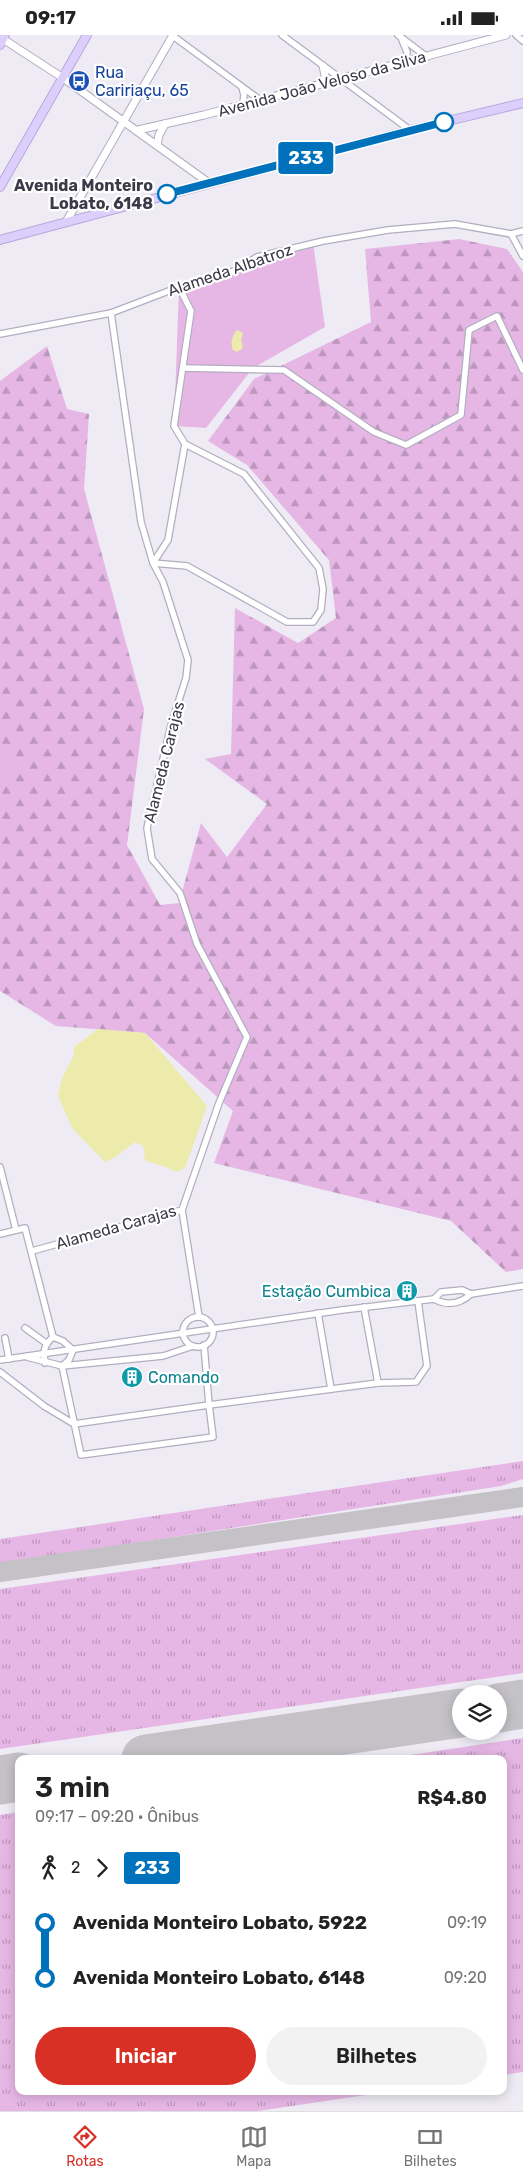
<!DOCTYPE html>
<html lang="pt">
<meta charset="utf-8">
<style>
:root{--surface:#fff;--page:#f2f2f2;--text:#222;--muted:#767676;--line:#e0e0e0;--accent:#d93025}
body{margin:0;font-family:Rubik,sans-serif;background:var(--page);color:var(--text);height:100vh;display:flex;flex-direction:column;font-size:19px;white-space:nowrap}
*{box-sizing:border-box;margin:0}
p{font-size:16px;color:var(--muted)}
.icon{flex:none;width:28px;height:28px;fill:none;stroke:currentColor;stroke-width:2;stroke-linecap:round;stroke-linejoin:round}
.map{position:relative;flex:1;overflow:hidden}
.panel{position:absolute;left:15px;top:1720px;width:492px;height:340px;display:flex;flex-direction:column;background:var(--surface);border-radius:10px;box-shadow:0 2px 12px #0003}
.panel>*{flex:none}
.badge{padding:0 10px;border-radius:4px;font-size:18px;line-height:32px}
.tools{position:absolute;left:452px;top:1650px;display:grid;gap:10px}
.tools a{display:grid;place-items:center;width:55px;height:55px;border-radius:50%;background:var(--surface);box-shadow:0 2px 12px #0003;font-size:25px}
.map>.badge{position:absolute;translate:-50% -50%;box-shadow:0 0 0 2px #fff}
.legs{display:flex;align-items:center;gap:8px;height:55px;padding:0 20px;font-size:16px}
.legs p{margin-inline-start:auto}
.summary{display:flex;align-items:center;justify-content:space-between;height:85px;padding:0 20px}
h1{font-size:28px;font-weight:600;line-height:38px}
.primary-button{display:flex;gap:10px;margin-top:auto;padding:10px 20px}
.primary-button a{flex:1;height:58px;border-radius:30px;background:var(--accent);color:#fff;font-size:20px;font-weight:600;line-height:58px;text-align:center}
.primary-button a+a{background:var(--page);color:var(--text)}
ul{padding:0 20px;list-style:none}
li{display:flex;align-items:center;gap:18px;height:55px;font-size:19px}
li i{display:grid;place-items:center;width:8px;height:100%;margin:0 6px;background:currentColor}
li i::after{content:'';width:12px;height:12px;margin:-6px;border:4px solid;border-radius:50%;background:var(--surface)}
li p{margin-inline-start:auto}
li:first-child i{background:linear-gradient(#0000 50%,currentColor 0)}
li:last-child i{background:linear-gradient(currentColor 50%,#0000 0)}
.status{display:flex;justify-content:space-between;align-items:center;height:35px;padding:0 25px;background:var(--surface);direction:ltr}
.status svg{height:14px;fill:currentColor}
.tab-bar{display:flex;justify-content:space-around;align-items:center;height:70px;border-top:1px solid var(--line);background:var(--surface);font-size:14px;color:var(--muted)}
.tab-bar a{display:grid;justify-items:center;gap:2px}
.tab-bar .on{color:var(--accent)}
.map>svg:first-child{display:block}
</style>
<div class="status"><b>09:17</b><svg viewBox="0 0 49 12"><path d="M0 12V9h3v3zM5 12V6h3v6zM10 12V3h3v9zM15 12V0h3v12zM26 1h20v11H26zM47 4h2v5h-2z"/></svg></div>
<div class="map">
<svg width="523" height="2076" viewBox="0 0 523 2076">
<defs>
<pattern id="grass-tufts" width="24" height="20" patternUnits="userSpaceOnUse" patternTransform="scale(1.25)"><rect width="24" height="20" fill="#e6b7e5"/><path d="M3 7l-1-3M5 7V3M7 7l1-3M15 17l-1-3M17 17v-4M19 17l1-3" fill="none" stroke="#bc96bc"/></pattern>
<pattern id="forest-firs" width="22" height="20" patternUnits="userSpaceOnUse" patternTransform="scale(1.25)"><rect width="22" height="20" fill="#e6b7e5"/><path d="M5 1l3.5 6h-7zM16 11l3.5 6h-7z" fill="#bc96bc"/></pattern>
</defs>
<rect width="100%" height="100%" fill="#eeebf5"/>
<g fill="url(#grass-tufts)">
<path d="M523 1426V1444L501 1451 0 1529V1504Z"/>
<path d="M523 1480V1638L0 1714V1554Z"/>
<path d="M523 1703V2037L504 2040V1724H384Z"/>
<path d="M19 1777V2056H393L258 2076H0V1780Z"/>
</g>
<path fill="url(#forest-firs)" d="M459 204 507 214 523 237V1234L506 1237 451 1186 214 1128 233 1076 145 998 56 991 0 956V346L47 311 67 374 89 379 84 454 144 674 127 810 160 870 179 868 201 788 227 822 267 769 205 724 231 719 235 573 298 608 336 583 329 525 247 430 208 406 254 344 371 287 365 214Z"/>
<g fill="#e6b7e5">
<path d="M313 208 325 292 253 333 206 393 174 391 179 252Z"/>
<path d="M9 713 14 734 0 737V715Z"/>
</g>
<g fill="#ecebac">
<path d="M237 295 243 298 241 305 243 313 237 317 233 315C230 309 232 300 237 295Z"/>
<path d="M98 994 145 998 207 1071 185 1133 176 1137C163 1129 157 1131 145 1125L143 1111 135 1107 114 1123 105 1127 72 1093 58 1061 62 1043 74 1020V1012Z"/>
</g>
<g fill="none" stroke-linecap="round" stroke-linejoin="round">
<path stroke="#c4c2c7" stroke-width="20" d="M0 1537 523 1462"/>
<g stroke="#c4c2c7" stroke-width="49">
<path d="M499 1673 523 1669"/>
<path d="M146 1724 461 1678"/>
<path d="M0 1745 19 1742"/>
</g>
<g stroke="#b2aec0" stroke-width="8">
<g id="minor">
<path d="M282 0 410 95"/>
<path d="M398 0 427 22"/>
<path d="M516 0 523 6"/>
<path d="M173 1 260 65"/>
<path d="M402 5 407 17 406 27"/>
<path d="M242 52 244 60 243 69"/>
<path d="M511 199 523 221"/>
<path d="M179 252 191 276 174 391 185 409 244 439 319 533 323 554 321 575 313 587H287L187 531 153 528 168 505 185 409"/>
<path d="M0 299 111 278 179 252 230 238 257 222 323 206 388 195 455 189 511 199 523 196"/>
<path d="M183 333 284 335 374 397 406 410 461 380 469 295 497 281 523 335"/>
<path d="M0 1132 16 1195"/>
<path d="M182 1175 199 1282"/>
<path d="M0 1199 25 1193 53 1302"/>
<path d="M32 1216 182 1175 219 1068 247 1002 197 909 180 858 152 824 147 793 171 690 186 643 188 625 163 547 153 528 141 487 111 278"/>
<path d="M434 1264 441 1257 462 1255 471 1259 523 1251"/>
<path d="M364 1272 378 1348"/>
<path d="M318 1278 331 1354"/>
<circle cx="198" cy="1297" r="15"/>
<path d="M25 1293 46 1308"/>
<path d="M53 1302 63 1306 73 1315 69 1325 62 1331"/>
<path d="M5 1303 9 1324"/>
<path d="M204 1310 209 1370 378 1348 416 1347 427 1331 418 1266"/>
<path d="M27 1322 62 1331 163 1321 193 1311"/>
<path d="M0 1325 342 1275 434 1264C447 1271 460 1269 471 1259"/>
<path d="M45 1328C43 1316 44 1310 53 1302"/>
<path d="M0 1337 44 1371 74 1389 209 1370 213 1402 81 1420 62 1331"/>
</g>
</g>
<g stroke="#b2aec0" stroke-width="9">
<g id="tertiary">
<path d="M3 4 63 43 209 148"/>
<path d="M323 31 325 40 324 48"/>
<path d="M138 95 204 80 506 0"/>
<path d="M157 110 159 100 165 89"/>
<path d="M66 187 173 0"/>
</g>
</g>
<g stroke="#b7a7dd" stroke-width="10">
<g id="secondary">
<path d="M0 10 5 0"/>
<path d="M0 152 87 0"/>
<path d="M0 205 410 95 523 68"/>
</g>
</g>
<use href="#minor" stroke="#fff" stroke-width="5.5"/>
<use href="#tertiary" stroke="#fff" stroke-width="7"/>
<use href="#secondary" stroke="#ddcffb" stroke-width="8"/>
</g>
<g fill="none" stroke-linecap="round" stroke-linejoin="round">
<g stroke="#fff" stroke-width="11">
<path id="line-1" d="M167 159 444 87"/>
</g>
<use href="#line-1" stroke="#0072bc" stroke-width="8"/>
</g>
<defs>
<g id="bus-disc" transform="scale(1.125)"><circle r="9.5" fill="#1a4fb4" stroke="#fff"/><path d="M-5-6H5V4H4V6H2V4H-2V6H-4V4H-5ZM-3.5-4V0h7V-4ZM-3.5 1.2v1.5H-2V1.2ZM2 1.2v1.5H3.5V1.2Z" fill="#fff"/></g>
<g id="building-disc" transform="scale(1.125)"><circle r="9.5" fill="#0f9aa8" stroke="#fff"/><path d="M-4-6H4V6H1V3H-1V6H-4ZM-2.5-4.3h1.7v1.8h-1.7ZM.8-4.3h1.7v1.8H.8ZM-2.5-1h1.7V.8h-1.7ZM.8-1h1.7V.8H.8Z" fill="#fff"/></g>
</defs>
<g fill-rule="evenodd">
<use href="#bus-disc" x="79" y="46"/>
<use href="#building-disc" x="407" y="1256"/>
<use href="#building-disc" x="132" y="1342"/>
</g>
<g fill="#fff" stroke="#0072bc" stroke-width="2.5">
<circle cx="444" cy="87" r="9"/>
<circle cx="167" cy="159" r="9"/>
</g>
<g text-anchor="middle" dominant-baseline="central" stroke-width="4.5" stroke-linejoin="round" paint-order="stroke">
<g font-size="16" fill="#164399" stroke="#fff" text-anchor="start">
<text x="95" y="37">Rua<tspan x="95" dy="18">Caririaçu, 65</tspan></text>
</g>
<g font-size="16" fill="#3c3949" stroke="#fff">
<text transform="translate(322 49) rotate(-15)">Avenida João Veloso da Silva</text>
<text transform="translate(230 235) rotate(-19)">Alameda Albatroz</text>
<text transform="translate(164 727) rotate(-76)">Alameda Carajas</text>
<text transform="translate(116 1192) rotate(-16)">Alameda Carajas</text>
</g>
<g font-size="16" font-weight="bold" fill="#3c3949" stroke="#fff" text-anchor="end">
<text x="153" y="150">Avenida Monteiro<tspan x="153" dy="18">Lobato, 6148</tspan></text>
</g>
<g font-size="16" fill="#0d838f" stroke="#fff" text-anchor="end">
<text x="391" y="1256">Estação Cumbica</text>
<text x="148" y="1342" text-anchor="start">Comando</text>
</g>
</g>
</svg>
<div class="tools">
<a><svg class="icon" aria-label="layers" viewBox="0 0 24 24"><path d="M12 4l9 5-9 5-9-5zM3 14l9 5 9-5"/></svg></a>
</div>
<b class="badge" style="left:306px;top:123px;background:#0072bc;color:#fff">233</b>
<section class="panel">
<div class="summary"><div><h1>3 min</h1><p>09:17 – 09:20 · Ônibus</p></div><b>R$4.80</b></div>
<div class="legs"><svg class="icon" aria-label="walk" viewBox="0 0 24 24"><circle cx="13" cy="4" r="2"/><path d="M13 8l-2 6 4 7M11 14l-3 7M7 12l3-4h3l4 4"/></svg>2<svg class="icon" aria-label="forward" viewBox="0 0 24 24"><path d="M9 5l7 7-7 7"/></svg><b class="badge" style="background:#0072bc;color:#fff">233</b></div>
<ul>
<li><i style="color:#0072bc"></i><b>Avenida Monteiro Lobato, 5922</b><p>09:19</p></li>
<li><i style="color:#0072bc"></i><b>Avenida Monteiro Lobato, 6148</b><p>09:20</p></li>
</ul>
<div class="primary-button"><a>Iniciar</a><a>Bilhetes</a></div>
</section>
</div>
<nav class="tab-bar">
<a class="on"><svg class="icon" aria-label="directions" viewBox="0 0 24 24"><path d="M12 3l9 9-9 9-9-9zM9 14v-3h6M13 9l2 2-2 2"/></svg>Rotas</a>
<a><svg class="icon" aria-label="map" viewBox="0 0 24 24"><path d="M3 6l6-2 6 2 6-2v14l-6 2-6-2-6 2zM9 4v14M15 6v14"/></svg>Mapa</a>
<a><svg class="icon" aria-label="tickets" viewBox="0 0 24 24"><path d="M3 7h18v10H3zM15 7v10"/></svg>Bilhetes</a>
</nav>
